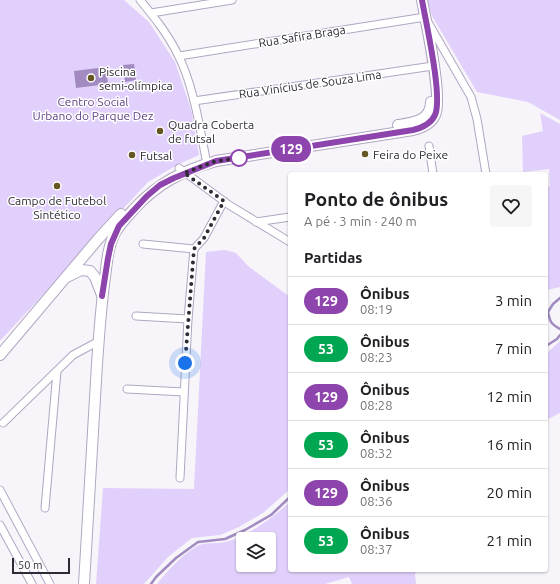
<!DOCTYPE html>
<html lang="pt">
<meta charset="utf-8">
<style>
:root{--surface:#fff;--page:#f6f6f6;--text:#202124;--muted:#757577;--line:#e0e0e0}
body{margin:0;font-family:Ubuntu,sans-serif;background:var(--page);color:var(--text);height:100vh;display:flex;flex-direction:column;font-size:15px;white-space:nowrap}
*{box-sizing:border-box;margin:0}
p{font-size:13px;color:var(--muted)}
.icon{flex:none;width:22px;height:22px;fill:none;stroke:currentColor;stroke-width:2;stroke-linecap:round;stroke-linejoin:round}
.map{position:relative;flex:1;overflow:hidden}
.panel{position:absolute;left:288px;top:172px;width:260px;height:400px;display:flex;flex-direction:column;background:var(--surface);border-radius:4px;box-shadow:0 1px 3px #0004}
.panel>*{flex:none}
.badge{padding:0 8px;border-radius:13px;font-size:14px;line-height:26px}
.fabs{position:absolute;left:236px;top:532px;display:grid;gap:8px}
.fabs a{display:grid;place-items:center;width:40px;height:40px;border-radius:4px;background:var(--surface);box-shadow:0 1px 3px #0004;font-size:20px}
.scale{position:absolute;left:12px;bottom:10px;width:58px;box-sizing:border-box;padding-left:4px;border:2px solid #2f2b36;border-top:0;font-size:11px;line-height:14px;white-space:nowrap;color:#2f2b36;-webkit-text-stroke:3px #fff;paint-order:stroke}
.you{position:absolute;width:20px;height:20px;margin:-10px;border:3px solid #fff;border-radius:50%;background:#1a73e8;box-shadow:0 0 0 6px #1a73e833}
.map>.badge{position:absolute;translate:-50% -50%;box-shadow:0 0 0 2px #fff}
h2{padding:0 16px;font-size:15px;line-height:36px}
.round{display:grid;place-items:center;flex:none;width:42px;height:42px;border-radius:4px;background:var(--page)}
.summary{display:flex;align-items:center;justify-content:space-between;height:68px;padding:0 16px}
h1{font-size:19px;font-weight:600;line-height:30px}
ul{padding:0;list-style:none}
li{display:flex;align-items:center;gap:12px;height:48px;padding:0 16px;border-top:1px solid var(--line)}
li div{flex:1}
li b{display:block;font-size:15px}
li em{font-style:normal}
li .badge{min-width:44px;font-weight:700;text-align:center}
.map>svg:first-child{display:block}
</style>
<div class="map">
<svg width="560" height="584" viewBox="0 0 560 584">
<rect width="100%" height="100%" fill="#f7f4fa"/>
<g fill="#e1d0fb" fill-rule="evenodd">
<path d="M0 0H124L149 22 175 62 191 109 199 155 177 165 148 182 0 341Z"/>
<path d="M427 0H560V120L528 102 477 92 432 16Z"/>
<path d="M540 113 560 124V287L547 290 546 293V187L550 186 549 169 523 172 522 136 543 131Z"/>
<path d="M225 250 236 253 248 266 290 297V489L263 513 239 527 220 535 192 538 168 557 144 584H96L103 488 194 489 206 252Z"/>
<path d="M560 341V413L546 420V354Z"/>
<path d="M290 502V570H418L415 574 416 584H352L349 577 325 584H157C168 570 182 555 197 546 205 542 216 544 225 542 250 536 271 518 290 502ZM243 539H269V565H243Z"/>
</g>
<g fill="#a18bc1">
<path d="M134 64 136 80 125 82 123 65Z"/>
<path d="M106 67 108 84 76 88 74 71Z"/>
</g>
<g fill="none" stroke-linecap="round" stroke-linejoin="round">
<g stroke="#a18bc1" stroke-width="2.5">
<path d="M560 298 553 304 548 312C550 322 551 324 560 329"/>
<path d="M546 346 557 339 560 335"/>
<path d="M151 584 156 577 176 558 198 542 225 539 245 530 271 515 290 497"/>
</g>
<g stroke="#b1a6c2" stroke-width="9">
<g id="street">
<path d="M140 0C154 17 168 34 178 55 194 86 200 130 207 164"/>
<path d="M151 13 232 0"/>
<path d="M179 56 425 17 471 97 477 119 486 174"/>
<path d="M194 101 433 66"/>
<path d="M429 146 433 174"/>
<path d="M179 168 229 205 290 242"/>
<path d="M256 222 290 217"/>
<path d="M143 244 194 249 204 238 224 201"/>
<path d="M136 316 188 319"/>
<path d="M127 389 184 392"/>
<path d="M3 423 73 355 99 341"/>
<path d="M180 478 188 319 194 249"/>
<path d="M0 490 50 584"/>
<path d="M45 508 57 371"/>
<path d="M0 525 32 584"/>
</g>
</g>
<g stroke="#b1a6c2" stroke-width="12">
<g id="secondary">
<path d="M398 125C413 123 431 121 431 102"/>
<path d="M67 277 81 270 90 271 95 277 102 295"/>
<path d="M0 355 99 238 121 214"/>
<path d="M84 584C88 511 93 437 97 364 99 335 101 306 105 277 107 262 108 246 115 233 120 224 127 217 134 209 158 183 182 171 216 161L413 130C421 128 431 124 435 115 443 97 426 23 422 0"/>
</g>
</g>
<use href="#street" stroke="#fff" stroke-width="7"/>
<use href="#secondary" stroke="#fff" stroke-width="10"/>
</g>
<g fill="none" stroke-linecap="round" stroke-linejoin="round">
<g stroke="#fff" stroke-width="9">
<path id="line" d="M102 296 108 258 111 244 119 226 147 196 160 185 174 178 216 161 413 130C421 128 431 124 435 115 443 97 426 23 422 0"/>
</g>
<use href="#line" stroke="#8e44ad" stroke-width="6"/>
<path stroke="#2f2b36" stroke-width="4" stroke-dasharray="0 7.2" d="M185 363 194 249 204 238 224 201 184 173 216 161 240 158H239"/>
</g>
<g fill="#655623" stroke="#fff" stroke-width="1.5">
<circle cx="91" cy="78" r="4"/>
<circle cx="160" cy="131" r="4"/>
<circle cx="365" cy="154" r="4"/>
<circle cx="132" cy="155" r="4"/>
<circle cx="57" cy="186" r="4"/>
</g>
<circle fill="#fff" stroke="#8e44ad" stroke-width="2" cx="239" cy="158" r="8"/>
<g text-anchor="middle" dominant-baseline="central" stroke-width="3" stroke-linejoin="round" paint-order="stroke">
<g font-size="12" fill="#2f2b36" stroke="#fff">
<text transform="translate(302 36) rotate(-9)">Rua Safira Braga</text>
<text transform="translate(310 84) rotate(-8)">Rua Vinícius de Souza Lima</text>
</g>
<g font-size="12" fill="#2f2b36" stroke="#fff" text-anchor="start">
<text x="99" y="71">Piscina<tspan x="99" dy="14">semi-olímpica</tspan></text>
<text x="168" y="124">Quadra Coberta<tspan x="168" dy="14">de futsal</tspan></text>
<text x="373" y="154">Feira do Peixe</text>
<text x="140" y="155">Futsal</text>
<text x="57" y="200" text-anchor="middle">Campo de Futebol<tspan x="57" dy="14">Sintético</tspan></text>
</g>
<g font-size="12" fill="#604286" stroke="#fff">
<text x="93" y="101">Centro Social<tspan x="93" dy="14">Urbano do Parque Dez</tspan></text>
</g>
</g>
</svg>
<div class="fabs">
<a><svg class="icon" aria-label="layers" viewBox="0 0 24 24"><path d="M12 4l9 5-9 5-9-5zM3 14l9 5 9-5"/></svg></a>
</div>
<div class="scale">50 m</div>
<div class="you" style="left:185px;top:363px"></div>
<b class="badge" style="left:291px;top:149px;background:#8e44ad;color:#fff">129</b>
<section class="panel">
<div class="summary"><div><h1>Ponto de ônibus</h1><p>A pé · 3 min · 240 m</p></div><a class="round"><svg class="icon" aria-label="heart" viewBox="0 0 24 24"><path d="M12 20l-8-8c-3-5 5-10 8-4 3-6 11-1 8 4z"/></svg></a></div>
<h2>Partidas</h2>
<ul>
<li><span class="badge" style="background:#8e44ad;color:#fff">129</span><div><b>Ônibus</b><p>08:19</p></div><em>3 min</em></li>
<li><span class="badge" style="background:#00a651;color:#fff">53</span><div><b>Ônibus</b><p>08:23</p></div><em>7 min</em></li>
<li><span class="badge" style="background:#8e44ad;color:#fff">129</span><div><b>Ônibus</b><p>08:28</p></div><em>12 min</em></li>
<li><span class="badge" style="background:#00a651;color:#fff">53</span><div><b>Ônibus</b><p>08:32</p></div><em>16 min</em></li>
<li><span class="badge" style="background:#8e44ad;color:#fff">129</span><div><b>Ônibus</b><p>08:36</p></div><em>20 min</em></li>
<li><span class="badge" style="background:#00a651;color:#fff">53</span><div><b>Ônibus</b><p>08:37</p></div><em>21 min</em></li>
</ul>
</section>
</div>
